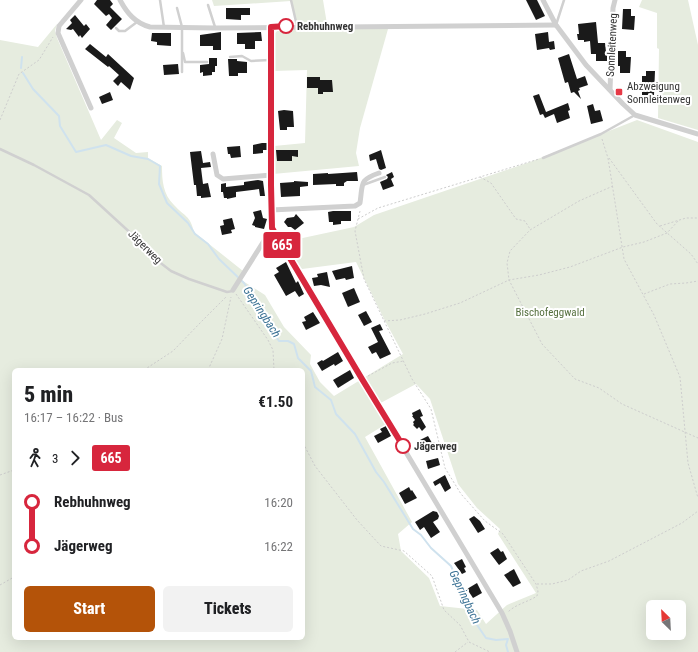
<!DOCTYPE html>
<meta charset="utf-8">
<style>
:root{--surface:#fff;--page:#f2f2f2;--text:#202124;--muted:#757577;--accent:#b45309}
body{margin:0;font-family:"Roboto Condensed",sans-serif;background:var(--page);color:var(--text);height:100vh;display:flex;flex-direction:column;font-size:15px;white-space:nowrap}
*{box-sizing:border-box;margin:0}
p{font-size:13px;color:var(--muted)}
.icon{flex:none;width:22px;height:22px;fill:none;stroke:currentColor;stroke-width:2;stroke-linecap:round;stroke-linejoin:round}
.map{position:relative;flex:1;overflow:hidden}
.side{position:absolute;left:12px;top:368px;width:293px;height:272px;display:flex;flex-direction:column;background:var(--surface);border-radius:6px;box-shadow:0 4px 16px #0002}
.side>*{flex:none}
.badge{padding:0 8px;border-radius:3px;font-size:14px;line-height:26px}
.needle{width:26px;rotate:336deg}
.tools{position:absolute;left:646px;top:600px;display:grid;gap:8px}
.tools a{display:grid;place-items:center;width:40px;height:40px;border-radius:6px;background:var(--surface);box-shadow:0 4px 16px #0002;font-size:20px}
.map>.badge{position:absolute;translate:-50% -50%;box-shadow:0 0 0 2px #fff}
.legs{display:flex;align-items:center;gap:6px;height:44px;padding:0 12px;font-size:13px}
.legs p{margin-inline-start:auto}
.head{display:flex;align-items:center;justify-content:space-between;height:68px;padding:0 12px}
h1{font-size:22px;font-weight:800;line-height:30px}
.button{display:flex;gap:8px;margin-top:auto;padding:8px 12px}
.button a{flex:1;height:46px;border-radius:6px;background:var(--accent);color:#fff;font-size:16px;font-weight:800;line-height:46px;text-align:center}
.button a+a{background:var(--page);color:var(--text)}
ul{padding:0 12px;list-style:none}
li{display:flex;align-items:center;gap:14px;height:44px;font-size:15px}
li i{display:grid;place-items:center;width:6px;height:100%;margin:0 5px;background:currentColor}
li i::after{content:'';width:10px;height:10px;margin:-5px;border:3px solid;border-radius:50%;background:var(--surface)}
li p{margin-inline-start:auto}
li:first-child i{background:linear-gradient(#0000 50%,currentColor 0)}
li:last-child i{background:linear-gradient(currentColor 50%,#0000 0)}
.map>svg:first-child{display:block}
</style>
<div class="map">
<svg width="698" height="652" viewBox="0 0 698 652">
<rect width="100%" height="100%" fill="#fff"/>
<g fill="#e6ecdf" fill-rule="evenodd">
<path d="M212 0H323L327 24H296L291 1 214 6Z"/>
<path d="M642 0H688L698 45V130L658 118 659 49 657 48V13L639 7Z"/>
<path d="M57 24 55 31 57 38 101 140 117 120 122 123 114 138 136 153 148 152V158L162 166C162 181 163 194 174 205 185 217 190 215 194 232L243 271 238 278 265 295 284 327 311 355 310 364 320 382 334 396 403 354 383 317 356 262 302 269 284 242 354 227 374 215 530 162 637 120 698 142V652H0V40L38 47ZM14 370H303V638H14ZM416 384 430 399 458 484 477 508 500 529 498 534 536 593 507 605 486 624 477 610 440 606 429 578 401 551 398 534 412 522 365 437 386 424 375 406ZM653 607H679V633H653Z"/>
<path d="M281 29H388L360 128 356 153 359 166 273 174 274 146 305 143 307 70 273 71V36L277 31Z"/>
</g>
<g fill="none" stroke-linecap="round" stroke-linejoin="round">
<g stroke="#cfe2ee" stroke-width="2">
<path d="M21 68 22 57"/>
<path d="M23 73 33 89 59 116 60 126 76 152 106 145 131 156 148 159 160 166 159 184 167 203 188 223 195 234 208 244 219 259 244 283 257 302 263 317 279 341H288L294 344 298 358 311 371 315 387 331 400 336 414 355 434 376 472 384 482 413 529 421 535 431 548 451 566 475 622 486 638 496 640 508 639 506 645 508 652"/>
</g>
</g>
<g fill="#1a1a1a">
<path d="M97 0H110L113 4 110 7 122 19 111 30 106 25 112 18 109 14 106 16 94 4Z"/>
<path d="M526 0H537L545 16 536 20Z"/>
<path d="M226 8H250V15H241V20L226 19Z"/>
<path d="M623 9H631V16H635L634 30 622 29Z"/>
<path d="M75 15 84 26 86 24 90 29 82 38 80 35 79 37 73 29 71 30 66 29 72 23 70 20Z"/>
<path d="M596 22 598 43H605L606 52H607V61H596V54H591L590 41 584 42V40H578L577 34H579L578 24Z"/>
<path d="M221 32V50H213V46H200V35Z"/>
<path d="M261 32 262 41H255V49H245V44H237V33Z"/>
<path d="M548 32 549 42 554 41 555 49 550 50 549 48 537 50 535 34Z"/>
<path d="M152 33H171V46L157 45V42L151 41Z"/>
<path d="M90 44 106 57 108 54 134 78 130 90 121 82 118 86 113 81 119 75 109 66 108 67 85 49Z"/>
<path d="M618 51H626V57H631L630 73H620V66H618Z"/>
<path d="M569 54 577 79 585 76 588 85 579 88 580 90 578 91 581 99 574 92 571 93 568 82 565 83 558 58Z"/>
<path d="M209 58H217V66H215V72H212V75L203 76V72L200 73V65L209 64Z"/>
<path d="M228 59H237V61L247 62V73H238V76H229Z"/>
<path d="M178 64 179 74 164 75 163 65Z"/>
<path d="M646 71H655L654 95H642V76H646Z"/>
<path d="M307 77H320V80H332L333 92H323V94H318V88H307Z"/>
<path d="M110 92 113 100 102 104 99 97Z"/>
<path d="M539 94 546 112 568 103 570 110 568 111 570 118 557 123 554 114 545 118 543 114 540 115 533 96Z"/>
<path d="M593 104 595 111 600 110 603 121 591 124 587 106Z"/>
<path d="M284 110 293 111 294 127H287V130H280L278 111Z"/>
<path d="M262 143H267V150H263V153L253 154V145Z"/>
<path d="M240 146 241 157 231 158 230 154H228L227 147Z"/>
<path d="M276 150H298V157L292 156V161H277Z"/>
<path d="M381 150 386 168 381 170 379 169 376 159 370 161 369 155Z"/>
<path d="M201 151 203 163 210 162 211 167 201 168 203 184 208 183 211 197 201 198V196H197L196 185H194L190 152Z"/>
<path d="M357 172 358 181H347L344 183V186H336V184L313 185V174L328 173V174Z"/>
<path d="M392 172 394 177 391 179 394 186 383 190 380 182 387 179 388 177 386 175Z"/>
<path d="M258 180 263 181 265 196H260L259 189 236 192V197L227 199V198H224L223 192H221V184L226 183V187L244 185V182Z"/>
<path d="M294 181 308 182V186L300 187V196L281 197 280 183 294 182Z"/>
<path d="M261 210 263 218 267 219 264 229 255 227V226L252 225 255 218 253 212Z"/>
<path d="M333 211H351V221H341V224L333 225V222H329L328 212Z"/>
<path d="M296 214 304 223 295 230 291 227H288L284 222 287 218 294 217Z"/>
<path d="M232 218 235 229 231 230 232 233 222 235 220 226 224 225 223 220Z"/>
<path d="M268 247H274L279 255 281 254 285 260H270L263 255Z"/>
<path d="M286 262 296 283 298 281 304 294 299 297 295 291 286 296 274 275 279 272 276 268Z"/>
<path d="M352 266 354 278 346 280 345 278 336 280 332 271Z"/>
<path d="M327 272 330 287 321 285 314 286 312 278 318 277 317 274Z"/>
<path d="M354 288 360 302 348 307 342 293Z"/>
<path d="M366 311 372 322 364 326 358 315Z"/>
<path d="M313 312 320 323 306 330 302 322 306 321 304 317Z"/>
<path d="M380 324 383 330 379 331 391 354 380 359 376 352 372 354 368 347 378 342 371 328Z"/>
<path d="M338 352 343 361 335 366 334 364 322 371 317 363 322 360 323 361Z"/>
<path d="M350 370 354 378 338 388 333 380Z"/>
<path d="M420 409 423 416 420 417 426 427 422 431 419 427 417 429 413 425 414 424 413 422 415 420 412 416H413L412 413Z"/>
<path d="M386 426 391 436 378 443 374 436 382 432 380 429Z"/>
<path d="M428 436 432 443 434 442 437 446 427 452 420 440Z"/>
<path d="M438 458 440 465 428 469 426 461Z"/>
<path d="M445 475 451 488 445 492 440 483 435 486 433 482Z"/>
<path d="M409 487 411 491 412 490 417 498 405 504 399 493Z"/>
<path d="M433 511 437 512 439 516 438 519 433 522 440 532 431 538 424 527 420 530 415 522Z"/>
<path d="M474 516 480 521 485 529 478 533 469 519Z"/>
<path d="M498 548 501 552 503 551 507 559 499 565 490 553Z"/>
<path d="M462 559 466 567 464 568 466 572 462 574 454 563Z"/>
<path d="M514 569 521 583 513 587 504 575Z"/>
<path d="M477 583 482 593 473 598 467 589Z"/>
</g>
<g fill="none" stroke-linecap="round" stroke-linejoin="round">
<g stroke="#cdcdcd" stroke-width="1" stroke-dasharray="2 2" stroke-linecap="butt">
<path d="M0 120 19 74 39 60 53 37"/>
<path d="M602 139 608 158 624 259 654 315 680 377 688 463 698 498"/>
<path d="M609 158 657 224 691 254 698 264"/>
<path d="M480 177 491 183 516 219 525 221 530 229"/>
<path d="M613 186 579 201 530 230 510 251 507 263 509 280 542 344 575 379 599 388 622 404 698 438"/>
<path d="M360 211 355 231 364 279 412 379 431 409 445 468 461 494 485 521 503 534 536 584 538 591 537 596C528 602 516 604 508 612"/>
<path d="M358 219 378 208 539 159"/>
<path d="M660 226 686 218H698"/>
<path d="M236 294 268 340 273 350 274 370"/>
<path d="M644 294 670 284 686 283 698 281"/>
<path d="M384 321 400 320 425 314 460 303 509 280 539 275 570 267 623 247 644 242 667 233 679 220"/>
<path d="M144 370 173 351 201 322 227 296"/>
<path d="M208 370 222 339 231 297"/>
<path d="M368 376 392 363 404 361"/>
<path d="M303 443 315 466 357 520 381 546 404 551 432 576 444 610 460 625 469 642 490 652"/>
<path d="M0 475 14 470"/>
<path d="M537 584H552L568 580 581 571 609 561 682 523 698 511"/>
<path d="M0 585 14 577"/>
<path d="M455 652 468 642"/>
</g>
<g stroke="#d0d0d0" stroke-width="2.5">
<path d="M160 0 164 27"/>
<path d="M291 0 297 26"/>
<path d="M208 5 215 27"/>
<path d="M177 8 182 27V72"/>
<path d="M556 25 564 0"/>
<path d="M116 28 119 31H125L137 22"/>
<path d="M183 53 185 62H207"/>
<path d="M230 57 242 56 251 61 270 60"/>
<path d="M0 149 34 165 89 195 136 238 158 261 171 271 189 279 227 292 233 291"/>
<path d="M543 158 601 134 635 115"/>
<path d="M363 185 385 177"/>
</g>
<g stroke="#d0d0d0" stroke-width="5">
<path d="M81 0 59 26 58 33 91 108"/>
<path d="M120 0C127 13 135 23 150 27L215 28 556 25"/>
<path d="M543 0 556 25 586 65 623 104 635 115 698 134"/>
<path d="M271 27V185L272 228 502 613 510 631 517 652"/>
<path d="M610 90 613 8 615 0"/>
<path d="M213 154 217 175 223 179 271 175"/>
<path d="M271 210 355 206 360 203C363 183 359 180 379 173"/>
<path d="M233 290 272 228"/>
</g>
</g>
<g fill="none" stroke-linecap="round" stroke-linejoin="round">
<g stroke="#fff" stroke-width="9">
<path id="line-1" d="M286 26 271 27V185L272 228 362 379 403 446"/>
</g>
<use href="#line-1" stroke="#d7263d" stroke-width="6"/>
</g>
<g fill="#fff" stroke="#d7263d" stroke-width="2">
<circle cx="286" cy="26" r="7"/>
<circle cx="403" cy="446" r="7"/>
</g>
<rect fill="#e63946" stroke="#fff" stroke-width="1.5" x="615" y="88" width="8" height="8" rx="2"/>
<g text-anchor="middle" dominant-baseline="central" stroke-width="4" stroke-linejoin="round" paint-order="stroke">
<g font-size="11" font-weight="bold" fill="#333" stroke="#fff" text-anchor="start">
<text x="297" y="26">Rebhuhnweg</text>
<text x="414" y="446">Jägerweg</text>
</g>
<g font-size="11" fill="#333" stroke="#fff">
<text transform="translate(612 45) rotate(-87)">Sonnleitenweg</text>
<text transform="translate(145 247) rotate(45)">Jägerweg</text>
</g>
<g font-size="11" fill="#333" stroke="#fff" text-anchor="start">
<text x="627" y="86">Abzweigung<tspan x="627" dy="13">Sonnleitenweg</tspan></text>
</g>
<g font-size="11" fill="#56703f" stroke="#fff">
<text x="550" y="312">Bischofeggwald</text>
</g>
<g font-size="12" font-style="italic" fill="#3f7597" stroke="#fff">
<text transform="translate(262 312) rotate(57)">Gepringbach</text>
<text transform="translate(465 597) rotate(65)">Gepringbach</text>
</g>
</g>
</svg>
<div class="tools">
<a><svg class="needle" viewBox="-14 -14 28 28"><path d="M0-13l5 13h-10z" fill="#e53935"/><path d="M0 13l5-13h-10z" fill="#757577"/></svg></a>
</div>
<b class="badge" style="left:282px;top:245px;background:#d7263d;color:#fff">665</b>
<section class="side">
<div class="head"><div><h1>5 min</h1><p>16:17 – 16:22 · Bus</p></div><b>€1.50</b></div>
<div class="legs"><svg class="icon" aria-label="walk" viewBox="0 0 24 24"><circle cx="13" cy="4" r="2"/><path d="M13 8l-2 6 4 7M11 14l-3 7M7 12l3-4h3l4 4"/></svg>3<svg class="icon" aria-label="forward" viewBox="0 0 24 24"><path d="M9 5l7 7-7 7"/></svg><b class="badge" style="background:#d7263d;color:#fff">665</b></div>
<ul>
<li><i style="color:#d7263d"></i><b>Rebhuhnweg</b><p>16:20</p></li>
<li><i style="color:#d7263d"></i><b>Jägerweg</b><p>16:22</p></li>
</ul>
<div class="button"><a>Start</a><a>Tickets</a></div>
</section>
</div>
